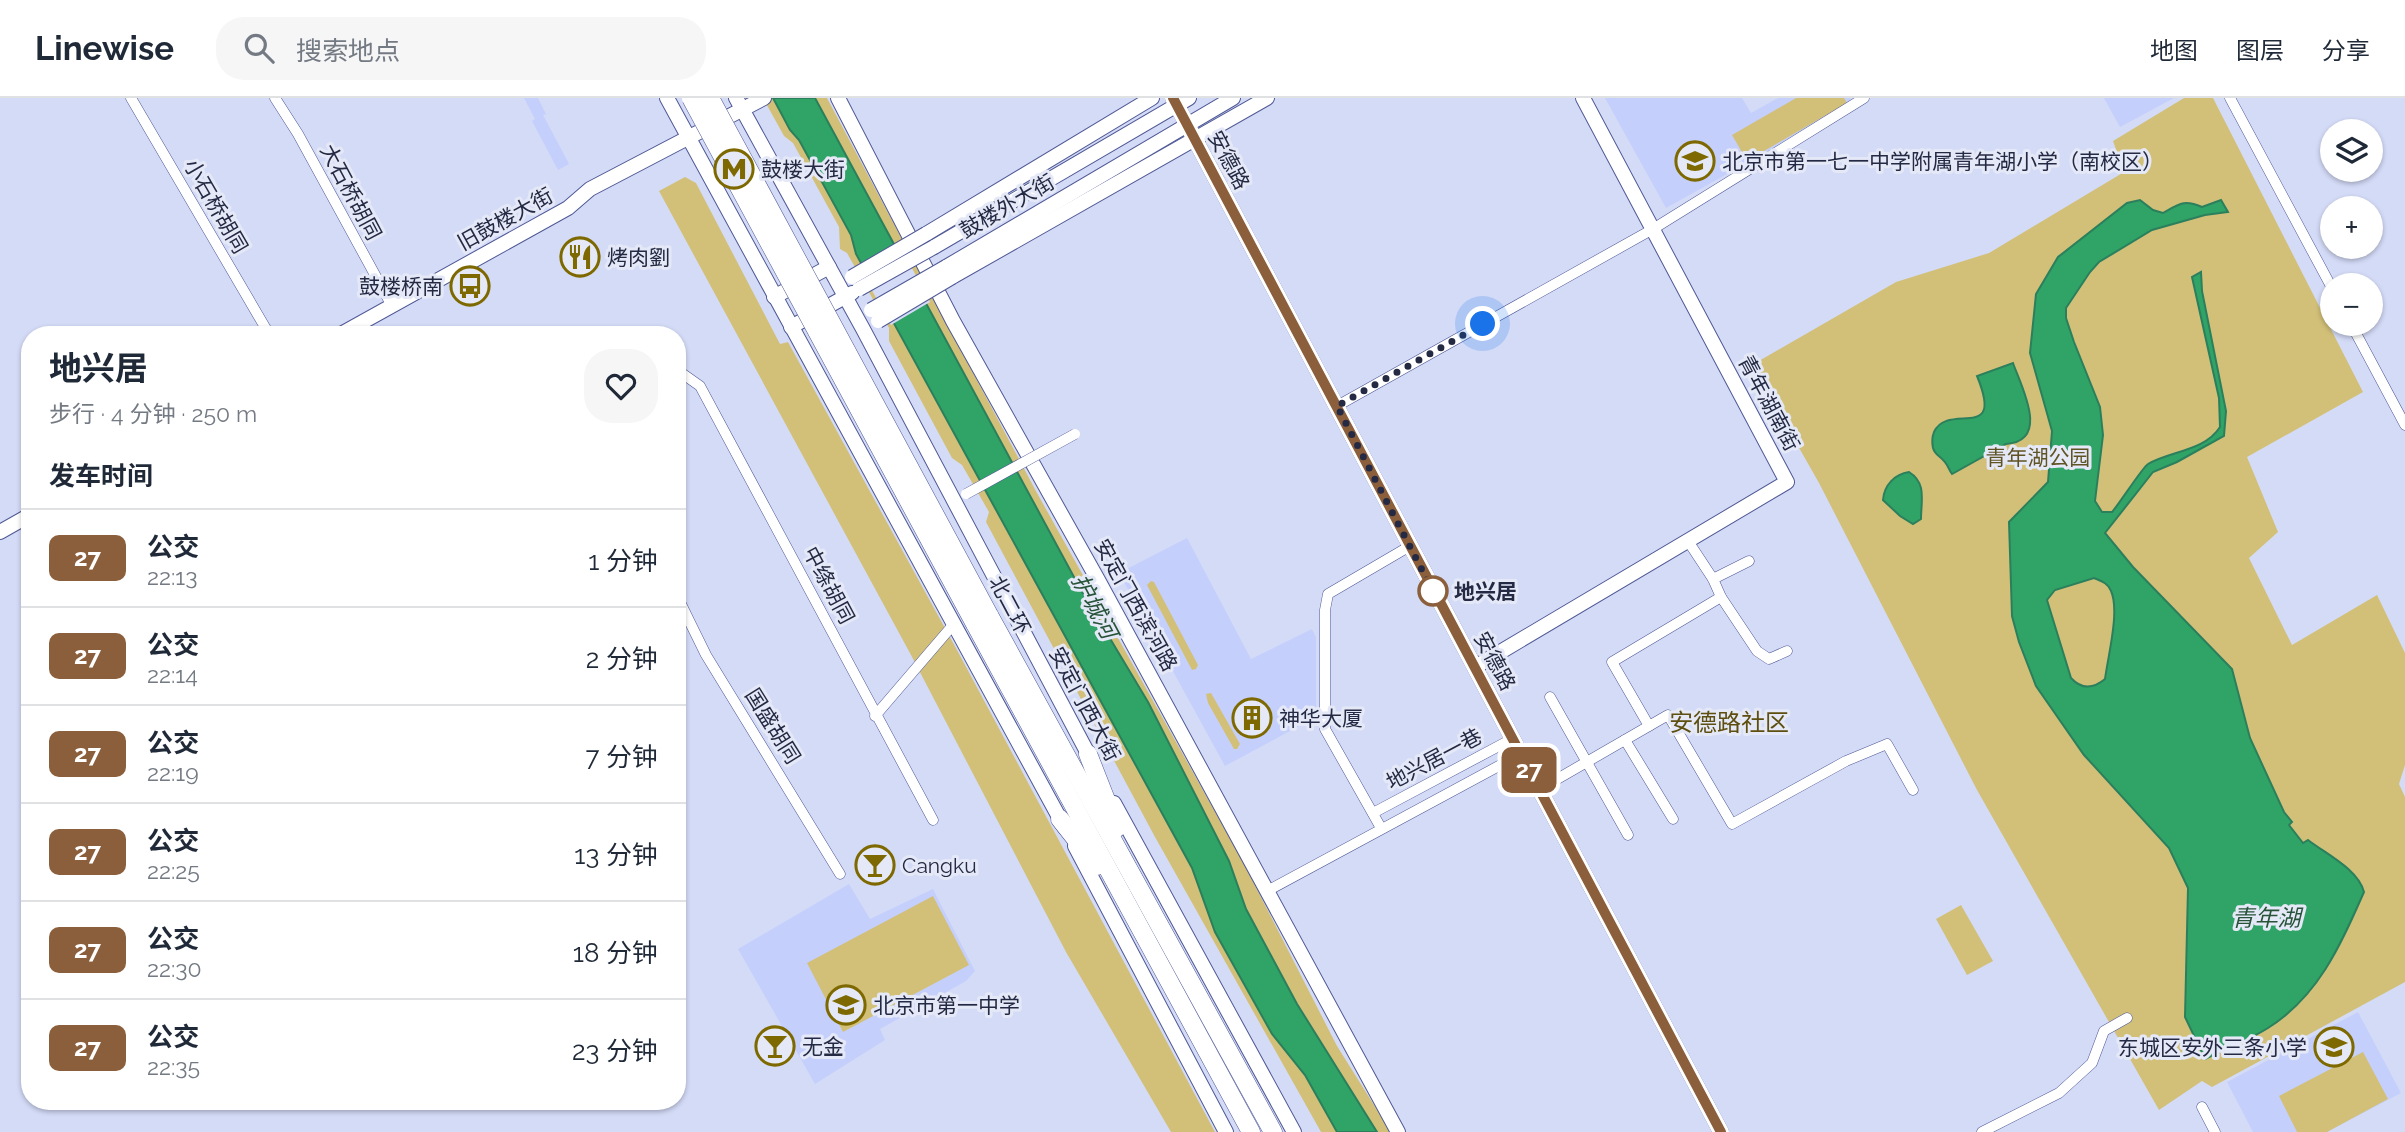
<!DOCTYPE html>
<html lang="zh">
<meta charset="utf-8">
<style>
:root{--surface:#fff;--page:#f6f6f7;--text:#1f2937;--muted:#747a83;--line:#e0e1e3}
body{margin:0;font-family:Raleway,"Noto Sans SC",sans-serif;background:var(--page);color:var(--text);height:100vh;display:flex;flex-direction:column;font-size:26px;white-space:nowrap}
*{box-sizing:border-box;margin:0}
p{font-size:23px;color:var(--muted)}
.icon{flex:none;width:38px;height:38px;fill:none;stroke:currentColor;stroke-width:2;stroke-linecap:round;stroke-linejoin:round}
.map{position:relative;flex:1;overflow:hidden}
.drawer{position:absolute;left:21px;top:228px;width:665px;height:784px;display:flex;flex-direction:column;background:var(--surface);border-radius:28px;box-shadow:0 2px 5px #0004}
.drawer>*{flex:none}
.badge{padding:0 14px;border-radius:10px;font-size:24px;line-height:46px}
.controls{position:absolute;left:2320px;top:21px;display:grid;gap:14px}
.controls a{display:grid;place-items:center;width:63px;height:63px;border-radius:50%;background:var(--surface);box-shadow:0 2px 5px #0004;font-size:35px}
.you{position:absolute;width:35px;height:35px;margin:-18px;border:5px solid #fff;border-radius:50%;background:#1a73e8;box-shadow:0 0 0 10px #1a73e833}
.map>.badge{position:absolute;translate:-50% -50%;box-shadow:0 0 0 4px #fff}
h2{padding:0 28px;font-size:26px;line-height:63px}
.round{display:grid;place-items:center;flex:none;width:74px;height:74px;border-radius:28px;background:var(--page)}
.head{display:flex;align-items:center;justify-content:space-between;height:119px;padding:0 28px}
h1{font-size:33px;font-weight:700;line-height:52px}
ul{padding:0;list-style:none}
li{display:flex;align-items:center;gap:21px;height:98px;padding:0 28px;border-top:2px solid var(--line)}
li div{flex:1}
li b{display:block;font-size:26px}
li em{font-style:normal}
li .badge{min-width:77px;font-weight:700;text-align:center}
header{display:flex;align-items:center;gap:42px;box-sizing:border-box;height:98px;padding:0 35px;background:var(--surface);border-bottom:2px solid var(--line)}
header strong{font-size:33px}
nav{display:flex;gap:38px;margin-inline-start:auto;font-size:24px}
.search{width:490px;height:63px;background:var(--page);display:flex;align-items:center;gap:18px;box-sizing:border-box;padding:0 24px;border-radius:28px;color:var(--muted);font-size:26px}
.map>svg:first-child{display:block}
</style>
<header>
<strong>Linewise</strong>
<div class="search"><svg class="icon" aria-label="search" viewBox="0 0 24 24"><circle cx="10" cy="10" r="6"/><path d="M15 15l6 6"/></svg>搜索地点</div>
<nav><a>地图</a><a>图层</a><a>分享</a></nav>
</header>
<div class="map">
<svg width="2405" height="1034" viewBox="0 0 2405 1034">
<rect width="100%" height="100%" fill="#d4dbf7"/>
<g fill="#c5cffc">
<path d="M524 0H538L546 16 543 17 569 66 558 72 532 23 535 21Z"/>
<path d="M1605 0H1742L1751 15 1778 0H1850L1853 6 1666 110Z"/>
<path d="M2104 0H2174L2120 29Z"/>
<path d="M1187 440 1251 561 1312 531 1316 539V619L1225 668 1119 475Z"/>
<path d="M849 786 870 821 933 791 975 873 966 883 880 931 885 942 815 986 738 851Z"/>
<path d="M2358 914 2401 995 2327 1034H2253L2227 984Z"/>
</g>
<g fill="#d2c079">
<path d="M763 0H827L1037 395 1242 762 1337 948 1391 1034H1321L1155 739 986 424 989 414 962 367 952 360 889 243V230L847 155 840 151 839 129 793 45 784 38Z"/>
<path d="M1796 0H1844L1847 5 1747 63 1732 37Z"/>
<path d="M2184 0H2213L2363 294 2247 359 2278 434 2249 460 2292 547 2377 497 2405 555V667L2399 686 2405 699V884L2212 989 2202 983 2159 1012 1977 692 1819 385 1752 267 1896 184 1989 155 2124 74 2113 43Z"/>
<path d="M685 79 696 85 780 246 788 244 957 552 1215 1034H1171L1066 854 911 557 659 93Z"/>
<path d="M1151 483 1154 484 1198 567 1196 571 1192 572 1147 487Z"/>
<path d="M1211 595 1240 646 1237 651H1234L1208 605 1206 596Z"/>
<path d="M933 798 969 867 843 934 807 865Z"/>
<path d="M1961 807 1993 863 1967 877 1936 821Z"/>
<path d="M2363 954 2388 1001 2327 1034H2297L2279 998Z"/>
</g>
<g fill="#2fa466" stroke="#2c7f5c" stroke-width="2" fill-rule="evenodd">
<path d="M773 0H815L1081 492 1148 604 1229 763 1246 811 1297 906 1377 1034H1337L1305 977 1272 936 1215 834 1192 770 856 156 851 137 799 42 790 32Z"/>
<path d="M2140 102 2153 112 2163 115C2179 106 2184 101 2202 109L2221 102 2228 114 2205 117 2152 132 2099 164 2090 174 2066 210V220L2074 244 2100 309 2103 337 2095 403 2102 414H2112C2120 405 2142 370 2148 366 2170 353 2205 353 2220 329L2219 300 2192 179 2201 174 2202 193 2226 313 2224 338 2177 364 2153 374 2105 435 2133 469 2232 571 2250 640 2284 714 2292 724 2289 727 2303 745 2308 742C2326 756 2358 771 2364 794 2341 846 2319 898 2268 930 2249 942 2226 951 2205 961L2185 919 2188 790 2169 750 2084 657 2036 588 2019 544 2012 518 2009 424 2048 384 2052 333 2030 255 2036 196 2058 159 2127 105ZM2094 480C2101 483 2108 485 2111 493 2120 513 2108 558 2105 581 2093 591 2082 592 2071 580L2047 502 2055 492Z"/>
<path d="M2013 265C2021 288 2051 343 2006 346L1952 376C1949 372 1947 365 1943 362 1939 357 1935 357 1933 350 1932 345 1932 339 1934 334 1948 303 2005 346 1977 278Z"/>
<path d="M1909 374C1927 385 1921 403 1921 421L1913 426 1900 418 1883 402C1884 387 1895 376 1909 374Z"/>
</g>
<path fill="#d4dbf7" d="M898 144 930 204 891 227 858 167Z"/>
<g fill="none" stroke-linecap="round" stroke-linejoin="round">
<g stroke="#4f5995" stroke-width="11">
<g id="street">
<path d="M131 0 269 236"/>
<path d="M275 0 298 36 392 208"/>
<path d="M2230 0 2333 192"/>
<path d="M2351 226 2405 327"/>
<path d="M683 276 700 288 933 722"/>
<path d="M1337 308 1653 131 1864 0"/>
<path d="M1688 443 1713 481"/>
<path d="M677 498 706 557 840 776"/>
<path d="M1721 499 1713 481 1749 463"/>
<path d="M1550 599 1628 737"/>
<path d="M875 618 953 527"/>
<path d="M1649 628 1612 564 1721 499 1757 553 1769 561 1787 553"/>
<path d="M1625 642 1673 721"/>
<path d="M1540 691 1668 617 1732 726 1846 663 1887 646 1913 692"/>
<path d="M1373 715 1512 641"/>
<path d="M1381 730 1325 631V512L1328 496 1410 448"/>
<path d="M1267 793 1521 656"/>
<path d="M2202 1009 2215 1034"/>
<path d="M1982 1034 2059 995 2092 965 2104 933 2127 920"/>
</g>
</g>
<g stroke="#4f5995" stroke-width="16">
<g id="secondary">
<path d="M667 0 1065 730"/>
<path d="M736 0 863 231 1093 665"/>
<path d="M838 0 953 223 1098 482 1398 1034"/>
<path d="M1173 0 1721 1034"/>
<path d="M926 136 1152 0"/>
<path d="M934 149 1189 0"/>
<path d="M946 169 1233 0"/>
<path d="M952 179 1267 0"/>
<path d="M774 199 829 169"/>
<path d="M791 229 852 195"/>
<path d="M341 236 568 110 590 91 764 0"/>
<path d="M0 434 30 417"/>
<path d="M1475 569 1787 384 1583 0"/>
<path d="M1114 705 1294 1034"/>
<path d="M1075 748 1226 1034"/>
</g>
</g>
<g stroke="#4f5995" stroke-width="19">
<g id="highway">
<path d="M989 517 1273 1034"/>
<path d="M975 526 1251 1034"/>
<path d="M1088 656 1117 730"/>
<path d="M1060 721 1097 768"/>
</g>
</g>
<use href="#street" stroke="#fff" stroke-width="10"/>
<use href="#secondary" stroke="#fff" stroke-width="14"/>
<use href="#highway" stroke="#fff" stroke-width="18"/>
<g stroke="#4f5995" stroke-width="11" stroke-linecap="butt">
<path id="street-bridge" d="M966 396 1075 336"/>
</g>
<g stroke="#4f5995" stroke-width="16" stroke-linecap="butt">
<g id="secondary-bridge">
<path d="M852 179 926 136"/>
<path d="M859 191 934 149"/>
<path d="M871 212 946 169"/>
<path d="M878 223 952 179"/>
</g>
</g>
<g stroke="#4f5995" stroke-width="19" stroke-linecap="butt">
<g id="highway-bridge">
<path d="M691 0 975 526"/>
<path d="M710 0 989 517"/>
</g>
</g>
<use href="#street-bridge" stroke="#fff" stroke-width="10"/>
<use href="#secondary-bridge" stroke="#fff" stroke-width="14"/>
<use href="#highway-bridge" stroke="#fff" stroke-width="18"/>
</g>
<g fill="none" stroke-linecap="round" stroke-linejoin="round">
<g stroke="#fff" stroke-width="16">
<path id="line" d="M1173 0 1721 1034"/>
</g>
<use href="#line" stroke="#8b5e3c" stroke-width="10"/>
<path stroke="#252a44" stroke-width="7" stroke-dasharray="0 12.6" d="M1433 493 1337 308 1483 226"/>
</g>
<defs>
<g id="school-ring" transform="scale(2.0125)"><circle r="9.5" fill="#e5e9f7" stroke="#7e6900" stroke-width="1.5"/><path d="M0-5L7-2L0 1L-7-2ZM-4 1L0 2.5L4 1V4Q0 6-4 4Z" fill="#7e6900"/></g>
<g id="metro-ring" transform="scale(2.0125)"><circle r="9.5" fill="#e5e9f7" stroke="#7e6900" stroke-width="1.5"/><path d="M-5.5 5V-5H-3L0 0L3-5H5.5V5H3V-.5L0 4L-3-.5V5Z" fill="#7e6900"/></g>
<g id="restaurant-ring" transform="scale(2.0125)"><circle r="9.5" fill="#e5e9f7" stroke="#7e6900" stroke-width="1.5"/><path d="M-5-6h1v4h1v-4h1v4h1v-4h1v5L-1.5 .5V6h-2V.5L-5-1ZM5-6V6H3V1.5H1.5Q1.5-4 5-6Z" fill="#7e6900"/></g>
<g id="bus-ring" transform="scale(2.0125)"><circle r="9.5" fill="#e5e9f7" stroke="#7e6900" stroke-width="1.5"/><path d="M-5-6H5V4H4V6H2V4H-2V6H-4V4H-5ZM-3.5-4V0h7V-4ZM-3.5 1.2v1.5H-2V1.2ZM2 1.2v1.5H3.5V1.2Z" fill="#7e6900"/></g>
<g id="building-ring" transform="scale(2.0125)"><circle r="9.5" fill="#e5e9f7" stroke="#7e6900" stroke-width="1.5"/><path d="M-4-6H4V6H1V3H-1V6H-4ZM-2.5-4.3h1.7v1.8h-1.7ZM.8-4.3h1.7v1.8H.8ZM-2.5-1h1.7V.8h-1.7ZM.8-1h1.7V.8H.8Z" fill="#7e6900"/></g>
<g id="bar-ring" transform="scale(2.0125)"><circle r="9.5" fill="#e5e9f7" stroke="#7e6900" stroke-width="1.5"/><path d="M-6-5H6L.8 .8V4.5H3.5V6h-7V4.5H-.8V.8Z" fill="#7e6900"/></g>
</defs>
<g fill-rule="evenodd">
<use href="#school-ring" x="1695" y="63"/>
<use href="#metro-ring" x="734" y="71"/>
<use href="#restaurant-ring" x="580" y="159"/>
<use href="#bus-ring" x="470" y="188"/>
<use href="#building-ring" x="1252" y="620"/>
<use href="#bar-ring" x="875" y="767"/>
<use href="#school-ring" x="846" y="907"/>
<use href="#bar-ring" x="775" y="948"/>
<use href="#school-ring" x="2334" y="949"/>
</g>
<circle fill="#fff" stroke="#8b5e3c" stroke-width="3.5" cx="1433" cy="493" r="14"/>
<g text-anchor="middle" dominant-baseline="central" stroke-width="6" stroke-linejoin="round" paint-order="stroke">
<g font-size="21" fill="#252a44" stroke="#e5e9f7">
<text transform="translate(1229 62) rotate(62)">安德路</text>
<text transform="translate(351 94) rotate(62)">大石桥胡同</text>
<text transform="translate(216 108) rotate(60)">小石桥胡同</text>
<text transform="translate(1007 108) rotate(-30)">鼓楼外大街</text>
<text transform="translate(505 121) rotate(-29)">旧鼓楼大街</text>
<text transform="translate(1769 305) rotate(62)">青年湖南街</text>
<text transform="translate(829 487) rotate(62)">中绦胡同</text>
<text transform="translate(1010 507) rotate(62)">北二环</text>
<text transform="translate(1136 507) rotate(61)">安定门西滨河路</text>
<text transform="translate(1495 563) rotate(62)">安德路</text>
<text transform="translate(1085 606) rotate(62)">安定门西大街</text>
<text transform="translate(773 628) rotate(58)">国盛胡同</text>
<text transform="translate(1434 661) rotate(-28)">地兴居一巷</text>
</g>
<g font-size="21" fill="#252a44" stroke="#e5e9f7" text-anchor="start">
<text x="1722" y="63">北京市第一七一中学附属青年湖小学（南校区）</text>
<text x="761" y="71">鼓楼大街</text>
<text x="607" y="159">烤肉劉</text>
<text x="443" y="188" text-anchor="end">鼓楼桥南</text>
<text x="1279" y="620">神华大厦</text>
<text x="902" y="767">Cangku</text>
<text x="873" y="907">北京市第一中学</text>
<text x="802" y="948">无金</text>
<text x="2307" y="949" text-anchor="end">东城区安外三条小学</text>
</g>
<g font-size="21" fill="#605425" stroke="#e5e9f7">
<text x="2038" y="359">青年湖公园</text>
</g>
<g font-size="21" font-weight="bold" fill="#252a44" stroke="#e5e9f7" text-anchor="start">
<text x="1454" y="493">地兴居</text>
</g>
<g font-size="23" font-style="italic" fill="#275339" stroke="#e5e9f7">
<text transform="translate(1095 508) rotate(62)">护城河</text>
<text x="2266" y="819">青年湖</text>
</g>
<g font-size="24" fill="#5e4f11" stroke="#e5e9f7">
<text x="1729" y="624">安德路社区</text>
</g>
</g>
</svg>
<div class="controls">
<a><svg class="icon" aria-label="layers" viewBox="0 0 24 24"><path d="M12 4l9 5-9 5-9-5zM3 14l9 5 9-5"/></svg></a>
<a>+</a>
<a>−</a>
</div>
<div class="you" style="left:1483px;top:226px"></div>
<b class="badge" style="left:1529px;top:672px;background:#8b5e3c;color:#fff">27</b>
<section class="drawer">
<div class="head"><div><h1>地兴居</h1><p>步行 · 4 分钟 · 250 m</p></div><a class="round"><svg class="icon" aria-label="heart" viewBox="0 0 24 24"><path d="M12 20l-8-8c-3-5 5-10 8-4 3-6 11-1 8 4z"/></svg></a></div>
<h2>发车时间</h2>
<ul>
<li><span class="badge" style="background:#8b5e3c;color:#fff">27</span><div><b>公交</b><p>22:13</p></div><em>1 分钟</em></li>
<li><span class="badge" style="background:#8b5e3c;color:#fff">27</span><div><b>公交</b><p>22:14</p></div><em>2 分钟</em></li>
<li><span class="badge" style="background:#8b5e3c;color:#fff">27</span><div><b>公交</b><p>22:19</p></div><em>7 分钟</em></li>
<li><span class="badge" style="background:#8b5e3c;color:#fff">27</span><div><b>公交</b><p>22:25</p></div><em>13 分钟</em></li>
<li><span class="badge" style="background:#8b5e3c;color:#fff">27</span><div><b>公交</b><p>22:30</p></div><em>18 分钟</em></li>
<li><span class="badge" style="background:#8b5e3c;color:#fff">27</span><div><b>公交</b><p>22:35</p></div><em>23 分钟</em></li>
</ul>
</section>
</div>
